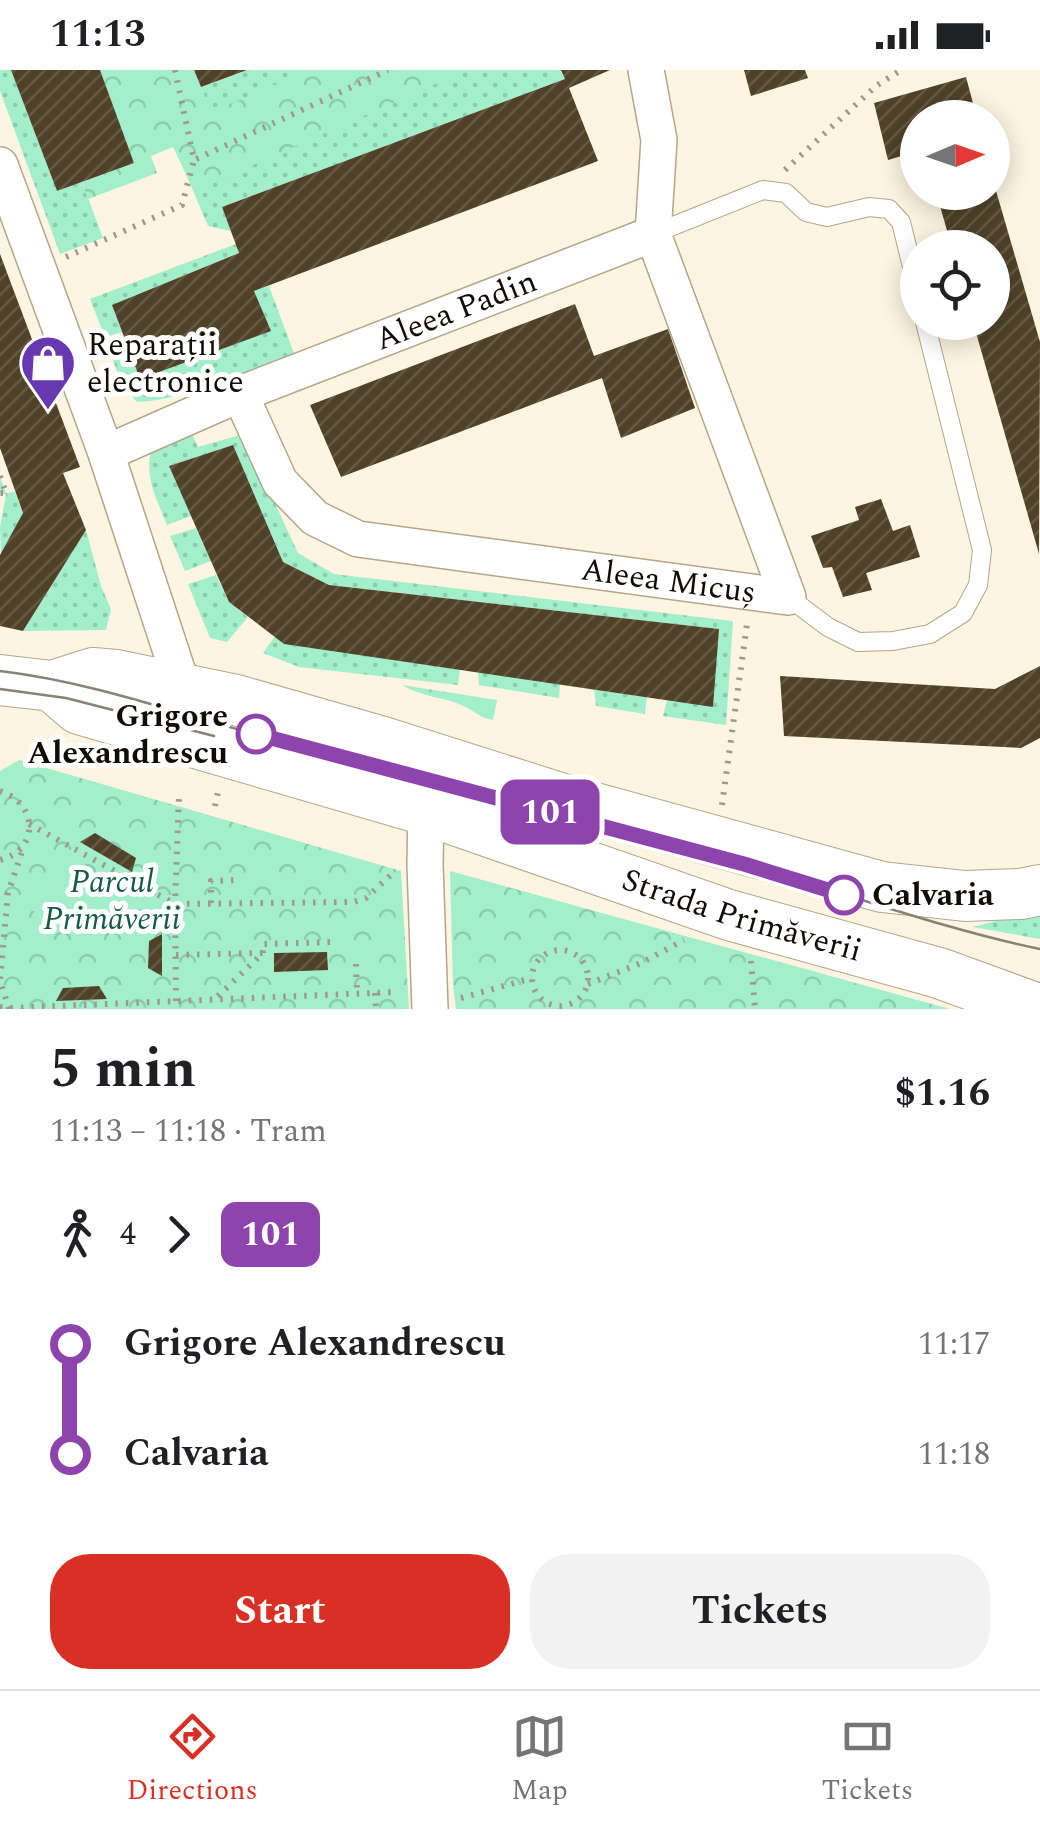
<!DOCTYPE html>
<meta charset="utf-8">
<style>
:root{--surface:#fff;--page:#f2f2f2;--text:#202124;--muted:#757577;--line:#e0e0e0;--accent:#d93025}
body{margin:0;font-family:Spectral,serif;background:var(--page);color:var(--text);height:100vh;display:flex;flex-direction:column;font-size:38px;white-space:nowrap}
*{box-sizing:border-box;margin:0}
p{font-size:32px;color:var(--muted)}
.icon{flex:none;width:55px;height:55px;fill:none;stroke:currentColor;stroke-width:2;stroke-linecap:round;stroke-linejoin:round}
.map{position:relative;height:939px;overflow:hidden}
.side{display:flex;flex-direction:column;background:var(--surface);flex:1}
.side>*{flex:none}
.badge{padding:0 20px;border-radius:15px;font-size:35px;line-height:65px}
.needle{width:65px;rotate:88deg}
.buttons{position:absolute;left:900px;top:30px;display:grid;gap:20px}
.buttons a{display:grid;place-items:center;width:110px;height:110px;border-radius:50%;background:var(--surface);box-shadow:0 5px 25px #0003;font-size:50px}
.map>.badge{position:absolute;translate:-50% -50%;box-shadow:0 0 0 5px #fff}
.legs{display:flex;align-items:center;gap:15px;height:110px;padding:0 50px;font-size:32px}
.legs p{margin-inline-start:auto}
.headline{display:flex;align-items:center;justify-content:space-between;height:170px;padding:0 50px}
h1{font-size:55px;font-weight:700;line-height:75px}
.primary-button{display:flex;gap:20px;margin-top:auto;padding:20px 50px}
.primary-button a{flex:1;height:115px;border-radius:40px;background:var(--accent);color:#fff;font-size:40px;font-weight:700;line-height:115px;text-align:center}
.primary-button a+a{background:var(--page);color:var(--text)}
ul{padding:0 50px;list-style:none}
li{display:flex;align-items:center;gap:35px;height:110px;font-size:38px}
li i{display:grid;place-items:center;width:15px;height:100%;margin:0 12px;background:currentColor}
li i::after{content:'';width:25px;height:25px;margin:-12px;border:8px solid;border-radius:50%;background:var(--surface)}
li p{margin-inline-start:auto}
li:first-child i{background:linear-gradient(#0000 50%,currentColor 0)}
li:last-child i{background:linear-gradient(currentColor 50%,#0000 0)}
.status{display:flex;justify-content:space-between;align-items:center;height:70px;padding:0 50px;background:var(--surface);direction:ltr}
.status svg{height:28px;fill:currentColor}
.tabs{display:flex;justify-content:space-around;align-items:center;height:140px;border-top:2px solid var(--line);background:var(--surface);font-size:28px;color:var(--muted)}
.tabs a{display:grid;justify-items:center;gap:5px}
.tabs .active{color:var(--accent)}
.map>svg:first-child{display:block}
</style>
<div class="status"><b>11:13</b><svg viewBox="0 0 49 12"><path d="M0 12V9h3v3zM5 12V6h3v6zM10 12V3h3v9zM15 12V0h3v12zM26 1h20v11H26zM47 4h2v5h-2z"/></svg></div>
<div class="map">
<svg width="1040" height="939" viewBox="0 0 1040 939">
<defs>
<pattern id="grass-dots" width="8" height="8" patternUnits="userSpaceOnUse" patternTransform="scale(2.5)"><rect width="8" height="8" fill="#a3efcc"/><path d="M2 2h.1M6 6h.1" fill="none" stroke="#8bccae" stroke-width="1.8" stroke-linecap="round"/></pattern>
<pattern id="forest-crowns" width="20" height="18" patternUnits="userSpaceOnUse" patternTransform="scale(2.5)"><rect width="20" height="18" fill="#a3efcc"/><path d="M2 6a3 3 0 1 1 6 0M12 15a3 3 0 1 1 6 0" fill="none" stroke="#8bccae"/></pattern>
<pattern id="building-hatch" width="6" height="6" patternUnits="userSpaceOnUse" patternTransform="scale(2.5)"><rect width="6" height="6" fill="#4f4228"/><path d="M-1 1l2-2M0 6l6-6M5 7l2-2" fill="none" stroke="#645944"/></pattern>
</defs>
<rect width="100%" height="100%" fill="#fdf4e2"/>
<g fill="url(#grass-dots)">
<path d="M0 0H11L57 121 82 112 103 168 60 184 0 21Z"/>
<path d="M248 0H561L565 9 222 137 231 161 208 156 174 76 210 42 201 17Z"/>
<path d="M236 174 239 183 113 235 122 262 105 267 90 229Z"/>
<path d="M269 216 295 286C247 302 187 330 137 332L124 318 112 288 130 283 140 309 270 261 254 221Z"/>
<path d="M189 357 198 377 243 364 298 483 334 504 733 551 726 655 663 646 667 630 713 636 718 559 329 515 283 492 233 375 169 396 191 446 167 455C155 425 144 407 152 375Z"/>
<path d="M0 407 6 423 15 422 23 443 1 485 0 457 6 424 0 423Z"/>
<path d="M196 458 211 491 185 501 170 466Z"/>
<path d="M86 460 101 516 111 539 106 560 23 561Z"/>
<path d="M216 505 229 532 248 547 227 572 210 568 188 514Z"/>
<path d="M275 566 460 599 458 615 299 597 263 583Z"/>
<path d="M478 602 560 614 559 628 479 615Z"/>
<path d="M594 619 647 627 645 644 596 636Z"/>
<path d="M1040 839V869L973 857Z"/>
</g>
<g fill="url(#forest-crowns)">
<path d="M100 0H194L211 42 310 0H467L194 121 173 77 151 86 157 103 88 129 82 112 134 93Z"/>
<path d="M402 615 497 630 493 650C480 648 476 642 464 636 444 627 422 627 402 615Z"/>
<path d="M19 690 401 801 409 939H0V701Z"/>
<path d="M450 801 950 939H456L453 916Z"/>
</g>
<path fill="#a3efcc" d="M33 800 100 833 84 866 17 833Z"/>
<g fill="url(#building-hatch)">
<path d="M11 0H100L134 93 57 121Z"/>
<path d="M194 0H247L201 17Z"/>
<path d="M561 0H610L569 18 598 91 254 221 271 261 140 309 112 235 239 183 222 137 565 9Z"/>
<path d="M744 0H805L808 8 751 26Z"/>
<path d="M966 7 977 48H918V81L888 90 874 33Z"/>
<path d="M992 107 1040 272 1039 484 973 252H992V178H952L936 122H992Z"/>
<path d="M0 184 80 397 63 403 86 460 23 561 0 556V485L23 443 0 378Z"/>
<path d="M575 234 594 286 668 259 695 338 621 368 602 308 341 407 310 335Z"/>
<path d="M233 375 283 492 329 515 719 559 713 637 284 574 229 532 169 396Z"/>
<path d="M881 429 893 461 910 455 920 487 866 503 872 520 843 527 832 497 823 498 811 466 859 450 855 437Z"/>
<path d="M1040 596V668L1021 678 784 666 780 606 995 619Z"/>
<path d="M95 763 136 788 132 802 80 772Z"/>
<path d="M162 864V906L148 898 149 871Z"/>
<path d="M327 882 328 900 274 902V883Z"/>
<path d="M99 916 107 929 56 931 63 918Z"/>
</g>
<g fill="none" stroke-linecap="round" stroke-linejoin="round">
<g stroke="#b5a689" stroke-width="20">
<g id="service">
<path d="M653 164 763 120 786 123 806 142 827 147 869 137 889 139 901 152 918 221"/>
<path d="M788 527 828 557 858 572 893 571 930 564 963 543 978 515 982 480 925 252"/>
</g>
</g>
<g stroke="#b5a689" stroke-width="38">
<g id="minor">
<path d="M0 95 106 383 183 618"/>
<path id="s1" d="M240 324 280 412 315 448 358 469 788 527 653 164 659 70 646 0"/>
<path id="s2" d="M106 383 240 324 653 164"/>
<path d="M426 740 425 794 430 939"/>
</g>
</g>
<g stroke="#b5a689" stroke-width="52">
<g id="secondary">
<path d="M0 610 52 616 93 603 116 605 236 630 383 672 566 730 882 817 965 826 1021 824 1040 820"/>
<path id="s3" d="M52 616 79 639 426 740 729 845 939 903 1038 939"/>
</g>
</g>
<g stroke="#a1998b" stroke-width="6" stroke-dasharray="2.5 8" stroke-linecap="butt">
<path d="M175 0 194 90 388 0"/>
<path d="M785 100 876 16 901 0"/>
<path d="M66 187 182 135 194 90"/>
<path d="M0 406 6 423H0"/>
<path d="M0 721C38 733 40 780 0 790"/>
<path d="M722 735 747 554"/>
<path d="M215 736 219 717"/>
<path d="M29 754 175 834 354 832 366 828 394 802"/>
<path d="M211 833V811L240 810"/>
<circle cx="560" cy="908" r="28"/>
<path d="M263 883V874L331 872"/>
<path d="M176 885 263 883 215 929"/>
<path d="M751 891 755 939"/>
<path d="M356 894 357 924"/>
<path d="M588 914 641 893 684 870"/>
<path d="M375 923 376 939"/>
<path d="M461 928 532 908"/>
<path d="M176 931 175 834 179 725"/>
<path d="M0 937 9 938 397 922"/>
<path d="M9 939 0 910 8 823 24 776"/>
</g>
<use href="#service" stroke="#fff" stroke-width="18"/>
<use href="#minor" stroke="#fff" stroke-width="35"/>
<use href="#secondary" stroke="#fff" stroke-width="50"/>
<g stroke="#898274" stroke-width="2.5">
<path d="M0 601C93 612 182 645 272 669 428 710 585 750 741 793 841 821 938 858 1040 879"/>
<path d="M0 619 66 628 214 666"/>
</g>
</g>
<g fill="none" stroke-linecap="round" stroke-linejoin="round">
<g stroke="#fff" stroke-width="22">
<path id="line-1" d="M256 664 744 794 844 825"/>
</g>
<use href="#line-1" stroke="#8e44ad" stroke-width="15"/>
</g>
<defs>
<g id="shop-pin" transform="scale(2.875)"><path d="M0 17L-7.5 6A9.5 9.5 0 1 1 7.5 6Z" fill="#6838b0" stroke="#fff"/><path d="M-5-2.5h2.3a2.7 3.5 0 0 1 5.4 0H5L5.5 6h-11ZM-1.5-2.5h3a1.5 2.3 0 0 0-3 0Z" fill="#fff"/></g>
</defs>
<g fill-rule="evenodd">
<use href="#shop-pin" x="48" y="293"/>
</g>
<g fill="#fff" stroke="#8e44ad" stroke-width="5">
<circle cx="256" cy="664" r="18"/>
<circle cx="844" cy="825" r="18"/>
</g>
<g text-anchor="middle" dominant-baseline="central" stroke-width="10" stroke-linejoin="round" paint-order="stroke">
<g font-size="32" fill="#120d04" stroke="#fff">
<text stroke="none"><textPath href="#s2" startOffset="378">Aleea Padin</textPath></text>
<text stroke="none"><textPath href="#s1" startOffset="508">Aleea Micuș</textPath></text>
<text stroke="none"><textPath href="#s3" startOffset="730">Strada Primăverii</textPath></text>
</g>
<g font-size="32" fill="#120d04" stroke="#fff" text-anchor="start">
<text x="87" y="275">Reparații<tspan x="87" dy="37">electronice</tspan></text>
</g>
<g font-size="32" font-weight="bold" fill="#120d04" stroke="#fff" text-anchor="end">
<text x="228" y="646">Grigore<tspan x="228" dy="37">Alexandrescu</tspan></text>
<text x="872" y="825" text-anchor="start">Calvaria</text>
</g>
<g font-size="32" font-style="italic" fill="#165c43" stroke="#fff">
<text x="112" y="812">Parcul<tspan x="112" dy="37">Primăverii</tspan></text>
</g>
</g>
</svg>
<div class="buttons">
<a><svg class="needle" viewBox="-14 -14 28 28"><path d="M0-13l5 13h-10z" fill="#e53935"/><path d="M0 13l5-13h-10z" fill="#757577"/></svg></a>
<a><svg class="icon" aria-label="locate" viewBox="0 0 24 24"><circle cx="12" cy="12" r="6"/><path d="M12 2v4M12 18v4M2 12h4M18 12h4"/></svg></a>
</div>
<b class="badge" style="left:550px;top:742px;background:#8e44ad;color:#fff">101</b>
</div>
<section class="side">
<div class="headline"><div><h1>5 min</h1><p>11:13 – 11:18 · Tram</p></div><b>$1.16</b></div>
<div class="legs"><svg class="icon" aria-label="walk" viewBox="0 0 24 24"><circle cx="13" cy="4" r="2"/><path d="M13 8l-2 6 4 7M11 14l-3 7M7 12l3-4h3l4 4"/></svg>4<svg class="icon" aria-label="forward" viewBox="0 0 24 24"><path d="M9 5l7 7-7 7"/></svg><b class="badge" style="background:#8e44ad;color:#fff">101</b></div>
<ul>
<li><i style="color:#8e44ad"></i><b>Grigore Alexandrescu</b><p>11:17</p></li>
<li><i style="color:#8e44ad"></i><b>Calvaria</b><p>11:18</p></li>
</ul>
<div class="primary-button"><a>Start</a><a>Tickets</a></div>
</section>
<nav class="tabs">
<a class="active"><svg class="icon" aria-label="directions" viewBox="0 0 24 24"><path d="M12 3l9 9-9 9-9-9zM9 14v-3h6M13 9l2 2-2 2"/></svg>Directions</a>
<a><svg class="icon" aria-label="map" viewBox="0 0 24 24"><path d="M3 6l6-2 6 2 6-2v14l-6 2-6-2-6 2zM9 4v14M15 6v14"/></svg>Map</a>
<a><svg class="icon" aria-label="tickets" viewBox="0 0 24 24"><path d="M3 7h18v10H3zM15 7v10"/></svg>Tickets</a>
</nav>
